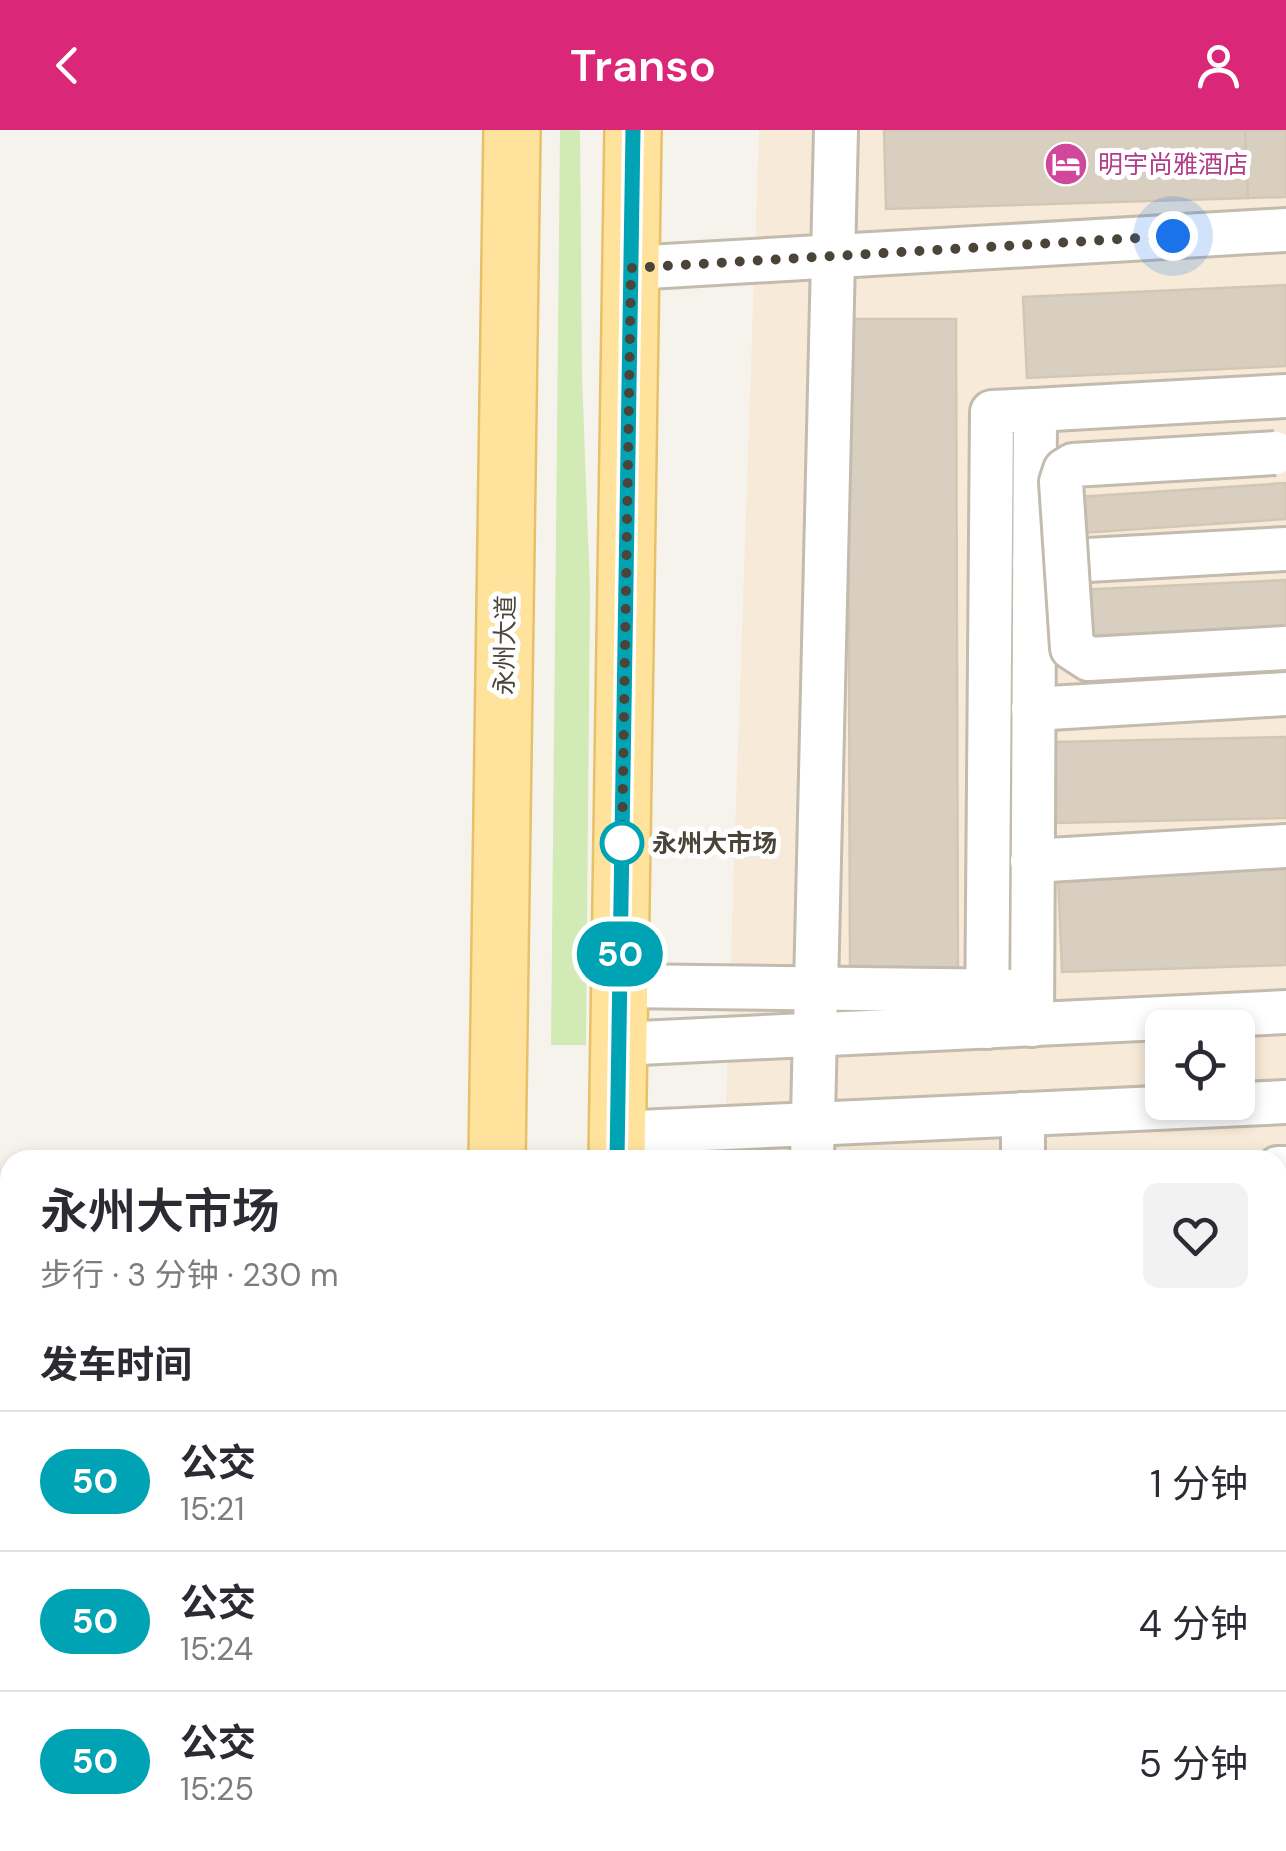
<!DOCTYPE html>
<html lang="zh">
<meta charset="utf-8">
<style>
:root{--surface:#fff;--page:#f2f2f3;--text:#2b2b33;--muted:#7c7c81;--line:#e1e1e2;--accent:#db2777}
body{margin:0;font-family:"DM Sans","Noto Sans SC",sans-serif;background:var(--page);color:var(--text);height:100vh;display:flex;flex-direction:column;font-size:38px;white-space:nowrap}
*{box-sizing:border-box;margin:0}
p{font-size:32px;color:var(--muted)}
.icon{flex:none;width:55px;height:55px;fill:none;stroke:currentColor;stroke-width:2;stroke-linecap:round;stroke-linejoin:round}
.map{position:relative;flex:1;overflow:hidden}
.side{position:absolute;left:0px;top:1020px;width:1288px;height:702px;display:flex;flex-direction:column;background:var(--surface);border-radius:30px 30px 0 0;box-shadow:0 5px 15px #0003}
.side>*{flex:none}
.badge{padding:0 20px;border-radius:32px;font-size:35px;line-height:65px}
.controls{position:absolute;left:1145px;top:880px;display:grid;gap:20px}
.controls a{display:grid;place-items:center;width:110px;height:110px;border-radius:15px;background:var(--surface);box-shadow:0 5px 15px #0003;font-size:50px}
.you{position:absolute;width:50px;height:50px;margin:-25px;border:8px solid #fff;border-radius:50%;background:#1a73e8;box-shadow:0 0 0 15px #1a73e833}
.map>.badge{position:absolute;translate:-50% -50%;box-shadow:0 0 0 5px #fff}
h2{padding:0 40px;font-size:38px;line-height:90px}
.round{display:grid;place-items:center;flex:none;width:105px;height:105px;border-radius:15px;background:var(--page)}
.headline{display:flex;align-items:center;justify-content:space-between;height:170px;padding:0 40px}
h1{font-size:48px;font-weight:600;line-height:75px}
ul{padding:0;list-style:none}
li{display:flex;align-items:center;gap:30px;height:140px;padding:0 40px;border-top:2px solid var(--line)}
li div{flex:1}
li b{display:block;font-size:38px}
li em{font-style:normal}
li .badge{min-width:110px;font-weight:700;text-align:center}
header{display:flex;justify-content:space-between;align-items:center;height:130px;padding:0 40px;background:var(--accent);color:#fff;font-size:45px;font-weight:600}
.map>svg:first-child{display:block}
</style>
<header><svg class="icon" aria-label="back" viewBox="0 0 24 24"><path d="M15 5l-7 7 7 7"/></svg>Transo<svg class="icon" aria-label="person" viewBox="0 0 24 24"><circle cx="12" cy="8" r="4"/><path d="M4 21q1-7 8-7t8 7"/></svg></header>
<div class="map">
<svg width="1286" height="1721" viewBox="0 0 1286 1721">
<rect width="100%" height="100%" fill="#f6f3ec"/>
<path fill="#f7ead8" fill-rule="evenodd" d="M759 0H1286V1721H701L702 1712H1278V1030H724ZM1162 898H1238V972H1162Z"/>
<path fill="#d2eab5" d="M560 0H580L582 246 590 460 586 915H551Z"/>
<g fill="#d8cfc1" stroke="#d3c7b4" stroke-width="2.5">
<path d="M884 0H1245L1248 68 886 79Z"/>
<path d="M1245 0H1286V67L1248 68Z"/>
<path d="M1286 155V236L1027 248 1023 167Z"/>
<path d="M848 189H956L958 850H850Z"/>
<path d="M1286 353V389L1081 403 1078 367Z"/>
<path d="M1286 450V497L1081 506 1078 460Z"/>
<path d="M1286 607V688L1056 693 1054 612Z"/>
<path d="M1286 738V835L1062 842 1058 745Z"/>
<rect x="1278" y="1063" width="8" height="46"/>
<path d="M1278 1158H1286V1250L1278 1251Z"/>
<rect x="1278" y="1318" width="8" height="91"/>
<rect x="1278" y="1453" width="8" height="97"/>
<rect x="1278" y="1595" width="8" height="91"/>
</g>
<g fill="none" stroke-linecap="round" stroke-linejoin="round">
<g stroke="#c2bbae" stroke-width="48">
<g id="minor">
<path d="M631 138 1286 100"/>
<path d="M1034 433 1286 419"/>
<path d="M1033 579 1286 564"/>
<path d="M1032 731 1286 716"/>
<path d="M620 856 1016 861"/>
<path d="M1032 895 1035 280 1286 266"/>
<path d="M987 897 992 282 1035 280"/>
<path d="M619 914 1286 882"/>
<path d="M617 1003 1286 972"/>
<path d="M812 1030 836 0"/>
<path d="M1023 1030V984"/>
<path d="M1278 1038H1286"/>
<path d="M1278 1129 1286 1128"/>
<path d="M1278 1279 1286 1278"/>
<path d="M1278 1422H1286"/>
<path d="M1278 1565H1286"/>
<path d="M1278 1704H1286"/>
<path d="M608 1721 948 1712"/>
<path d="M1015 1721V1712"/>
</g>
</g>
<g stroke="#e6c16a" stroke-width="60">
<g id="major">
<path d="M497 1030 512 0"/>
<path d="M617 1030 633 0"/>
<path d="M488 1721V1712"/>
<path d="M607 1721V1712"/>
</g>
</g>
<use href="#minor" stroke="#fff" stroke-width="42"/>
<use href="#major" stroke="#ffe39c" stroke-width="55"/>
<g stroke="#c2bbae" stroke-width="48" stroke-linecap="butt">
<path id="minor-bridge" d="M1275 323 1073 335 1065 340 1061 352 1072 518 1089 529 1286 518"/>
</g>
<use href="#minor-bridge" stroke="#fff" stroke-width="42"/>
</g>
<g fill="none" stroke-linecap="round" stroke-linejoin="round">
<g stroke="#fff" stroke-width="22">
<path id="line" d="M617 1030 633 0"/>
</g>
<use href="#line" stroke="#00a3b4" stroke-width="15"/>
<path stroke="#4b4439" stroke-width="10" stroke-dasharray="0 18" d="M622 713 631 138 1173 106"/>
</g>
<defs>
<g id="hotel-disc" transform="scale(2.25)"><circle r="9.5" fill="#d1479c" stroke="#fff"/><path d="M-6-4.5h1.5V1H6V5H4.5V3h-9V5H-6ZM-4 0a1.8 1.8 0 1 1 3.6 0ZM.5 0V-2.5h3Q6-2.5 6 0Z" fill="#fff"/></g>
</defs>
<g fill-rule="evenodd">
<use href="#hotel-disc" x="1066" y="34"/>
</g>
<circle fill="#fff" stroke="#00a3b4" stroke-width="5" cx="622" cy="713" r="20"/>
<g text-anchor="middle" dominant-baseline="central" stroke-width="10" stroke-linejoin="round" paint-order="stroke">
<g font-size="25" fill="#b23c85" stroke="#fff" text-anchor="start">
<text x="1098" y="34">明宇尚雅酒店</text>
</g>
<g font-size="25" fill="#4b4439" stroke="#fff">
<text transform="translate(505 515) rotate(-89)">永州大道</text>
</g>
<g font-size="25" font-weight="bold" fill="#4b4439" stroke="#fff" text-anchor="start">
<text x="652" y="713">永州大市场</text>
</g>
</g>
</svg>
<div class="controls">
<a><svg class="icon" aria-label="locate" viewBox="0 0 24 24"><circle cx="12" cy="12" r="6"/><path d="M12 2v4M12 18v4M2 12h4M18 12h4"/></svg></a>
</div>
<div class="you" style="left:1173px;top:106px"></div>
<b class="badge" style="left:620px;top:824px;background:#00a3b4;color:#fff">50</b>
<section class="side">
<div class="headline"><div><h1>永州大市场</h1><p>步行 · 3 分钟 · 230 m</p></div><a class="round"><svg class="icon" aria-label="heart" viewBox="0 0 24 24"><path d="M12 20l-8-8c-3-5 5-10 8-4 3-6 11-1 8 4z"/></svg></a></div>
<h2>发车时间</h2>
<ul>
<li><span class="badge" style="background:#00a3b4;color:#fff">50</span><div><b>公交</b><p>15:21</p></div><em>1 分钟</em></li>
<li><span class="badge" style="background:#00a3b4;color:#fff">50</span><div><b>公交</b><p>15:24</p></div><em>4 分钟</em></li>
<li><span class="badge" style="background:#00a3b4;color:#fff">50</span><div><b>公交</b><p>15:25</p></div><em>5 分钟</em></li>
</ul>
</section>
</div>
